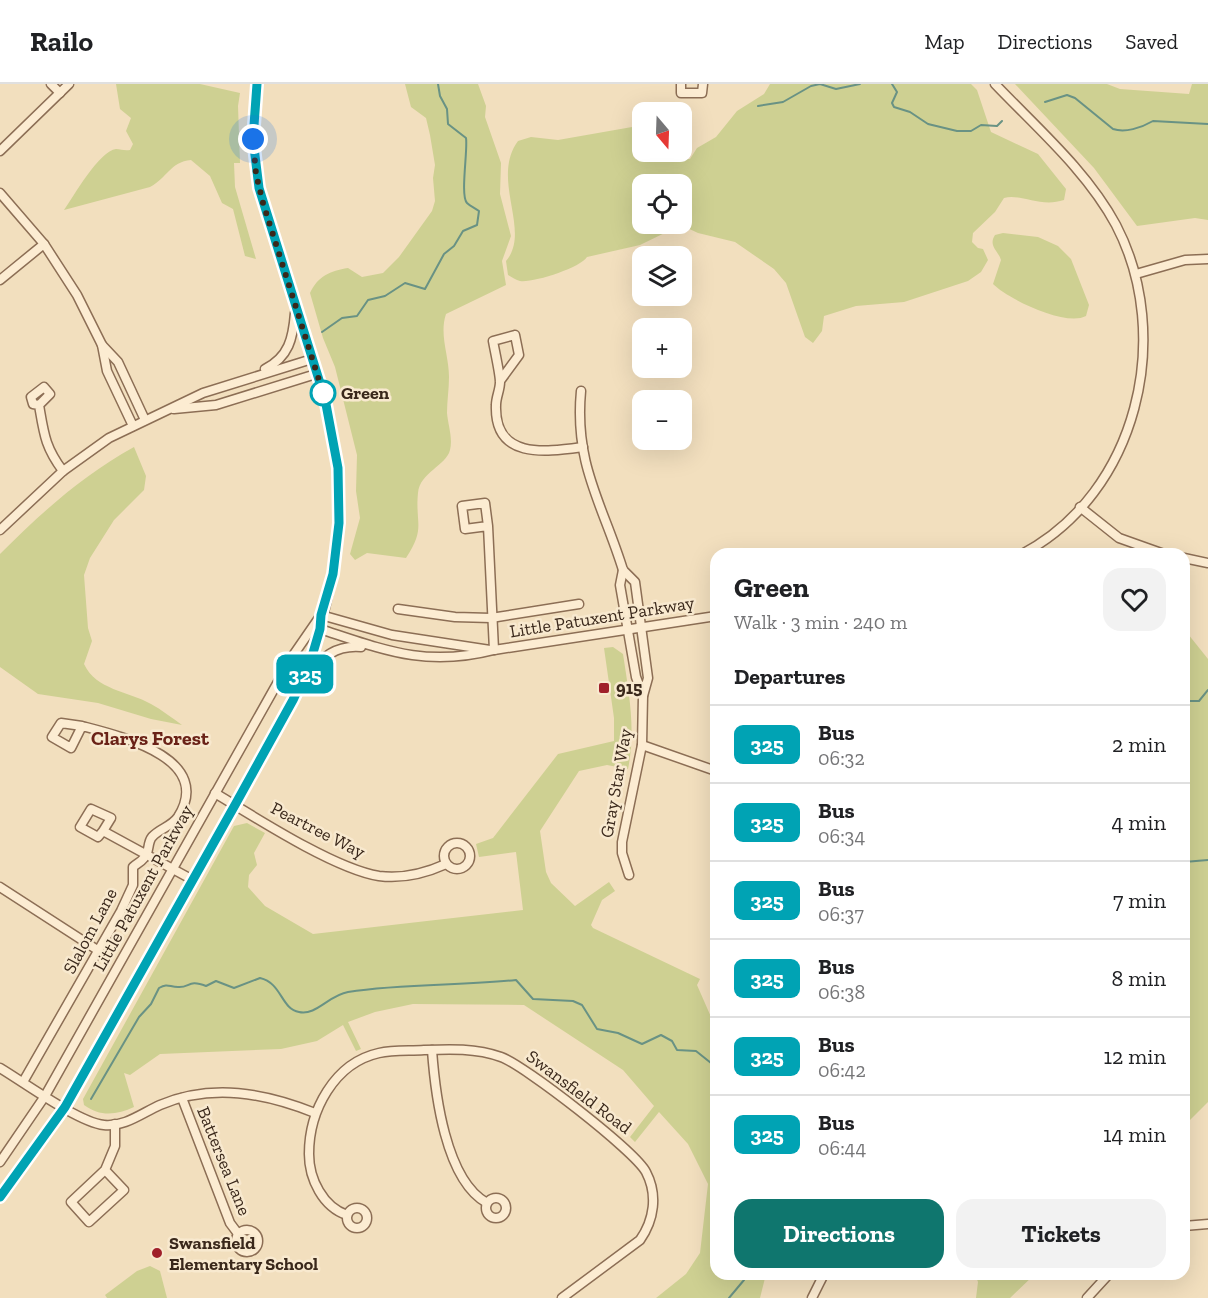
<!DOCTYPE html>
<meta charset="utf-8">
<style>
:root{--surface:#fff;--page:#f2f2f2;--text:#202124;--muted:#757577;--line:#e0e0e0;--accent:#0f766e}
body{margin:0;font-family:"Zilla Slab",serif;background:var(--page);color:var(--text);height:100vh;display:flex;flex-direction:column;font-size:22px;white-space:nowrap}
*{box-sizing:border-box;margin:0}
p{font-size:20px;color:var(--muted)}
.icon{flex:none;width:33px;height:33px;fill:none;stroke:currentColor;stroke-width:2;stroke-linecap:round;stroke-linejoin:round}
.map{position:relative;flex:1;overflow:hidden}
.side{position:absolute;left:710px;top:464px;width:480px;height:732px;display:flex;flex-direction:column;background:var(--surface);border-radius:18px;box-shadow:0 6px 24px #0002}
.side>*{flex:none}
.badge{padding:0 12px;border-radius:9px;font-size:21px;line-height:39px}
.needle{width:39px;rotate:161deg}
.fabs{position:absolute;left:632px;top:18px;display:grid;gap:12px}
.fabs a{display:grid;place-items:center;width:60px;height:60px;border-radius:12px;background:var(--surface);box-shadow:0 6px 24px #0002;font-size:30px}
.you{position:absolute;width:30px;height:30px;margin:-15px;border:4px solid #fff;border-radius:50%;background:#1a73e8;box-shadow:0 0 0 9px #1a73e833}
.map>.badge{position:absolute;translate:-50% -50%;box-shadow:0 0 0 3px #fff}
h2{padding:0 24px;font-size:22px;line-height:54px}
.round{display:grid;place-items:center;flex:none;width:63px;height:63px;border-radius:18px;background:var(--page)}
.headline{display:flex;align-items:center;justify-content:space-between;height:102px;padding:0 24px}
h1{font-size:28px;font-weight:800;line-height:45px}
.action{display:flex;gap:12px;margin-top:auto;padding:12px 24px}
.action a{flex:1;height:69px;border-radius:18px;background:var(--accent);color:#fff;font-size:24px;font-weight:800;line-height:69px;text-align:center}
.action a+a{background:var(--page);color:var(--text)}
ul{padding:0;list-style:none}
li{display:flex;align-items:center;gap:18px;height:78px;padding:0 24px;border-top:2px solid var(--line)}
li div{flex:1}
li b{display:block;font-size:22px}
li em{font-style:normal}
li .badge{min-width:66px;font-weight:700;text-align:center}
header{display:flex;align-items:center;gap:36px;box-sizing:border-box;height:84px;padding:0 30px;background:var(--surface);border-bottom:2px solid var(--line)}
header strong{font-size:28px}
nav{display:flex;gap:33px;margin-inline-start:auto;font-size:21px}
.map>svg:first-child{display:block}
</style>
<header>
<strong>Railo</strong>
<nav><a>Map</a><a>Directions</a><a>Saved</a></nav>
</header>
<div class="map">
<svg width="1208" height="1214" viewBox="0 0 1208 1214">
<rect width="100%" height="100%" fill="#f2dfbe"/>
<g fill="#ced092" fill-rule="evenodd">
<path d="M116 0H200L240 9 238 22 240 79H234L235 103 256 175 245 172 233 125 222 119 210 92 191 76C170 78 167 94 150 103L64 126C73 113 100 66 116 65 121 65 124 67 130 66L133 60 126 47 131 34 120 25Z"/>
<path d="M405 0H478L486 22 485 33 501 79 500 110 511 152 502 177 506 201 446 230C439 251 449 271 449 293 449 305 447 317 447 329 448 341 453 354 450 366 446 382 420 388 418 409 415 440 426 444 406 474L367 469 355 476 350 470 360 434 356 407 357 371 335 283 323 254 310 209C318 192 330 187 348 184L362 193 383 189 399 173 432 127 435 117 433 94 435 81 430 51 426 34 411 23Z"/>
<path d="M770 0H971L977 6 991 48 1038 70 1066 105 1064 116C1040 124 1020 109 1004 114L995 128 973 149 972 158 978 164 983 165 988 176 981 188 968 197 904 218 856 222 824 232 822 247 813 259 805 253 786 199 774 185 735 158 698 149 681 141 640 161 587 173C580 184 533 199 520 197 516 196 512 193 508 191L506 177C532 147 490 95 518 57L531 53 558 56 632 43 642 54V61L635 66 633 72 636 75H690L697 64 716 53 737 27 764 10ZM642 100H681V140H642Z"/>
<path d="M1015 0H1107L1120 5 1189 10 1192 0H1208V136L1195 134 1137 142 1094 84Z"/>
<path d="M1003 149 1038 153 1058 162 1071 175 1089 221 1086 232C1066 243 1008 215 993 200L1001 176C998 166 988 162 995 151Z"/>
<path d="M134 363 146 392 144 406 114 436 90 474 84 491 88 544 92 557 84 580C96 606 128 607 151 620 162 626 172 634 182 641L151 635 98 619 38 610 0 583V470C41 429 83 391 134 363Z"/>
<path d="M1184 545 1208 575V1018L1184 1042Z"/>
<path d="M613 563 623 570C629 610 636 646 628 685L607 681 579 687 540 747 546 788 551 799 575 822 609 798 615 807 602 816 591 841 593 844 700 895 697 901 715 942 716 1190H766L760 1214H656L686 1190 700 1169 708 1100 688 1060 659 1028 635 1058 630 1053 654 1022 623 986 524 921 413 920 375 928 348 938 361 965 356 967 343 941 317 957 281 965 160 970 130 991 124 989 134 1023C117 1031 100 1033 84 1021L83 1015 234 742 247 739 265 749 254 769 257 781 249 791 248 803 265 822 313 850 523 826 516 768 479 773 476 760 493 754 558 670 614 657V634L604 564Z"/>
<path d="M150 1182 160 1187 167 1214H107L105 1211 137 1187Z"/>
<path d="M975 1190H1035L1010 1214H976L978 1198Z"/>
</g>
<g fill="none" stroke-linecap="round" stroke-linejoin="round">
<g stroke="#699284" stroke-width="2">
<path d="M892 0 897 8 892 19 894 23 910 28 928 40 957 47H971L981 41 997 42 1002 37"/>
<path d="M1045 18 1067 11 1075 14 1113 45C1125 49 1141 44 1153 37L1208 40"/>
<path d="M758 22 783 18 811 2 820 0 836 5 860 0"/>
<path d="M322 248 342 234 357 232 368 216 385 212 405 199 425 205 444 170 454 162 463 147 477 141 479 127C475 124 470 122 467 119 460 112 468 66 466 54L448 40 447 25 440 12 438 0"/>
<path d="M1184 617H1199L1208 606"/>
<path d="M1184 778 1208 776"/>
<path d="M91 1015 139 933 151 920 159 904C168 899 169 903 178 903 190 904 188 895 206 902L216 897 234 904 260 894C282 899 281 925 299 928 316 932 329 911 348 908 404 899 461 902 516 896L533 915 573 917 582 921 597 945 618 949 642 960 661 951 672 957 677 966 696 967 711 979 712 991 716 994"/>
<path d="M729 1214 744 1196 739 1190"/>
</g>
<g stroke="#8c6e55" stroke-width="11">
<g id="minor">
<path d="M51 0 60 9"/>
<path d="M681 0V9H702L703 0"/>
<path d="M995 0C1037 44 1087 87 1116 141 1174 252 1138 409 1022 470"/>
<path d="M0 67 69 0"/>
<path d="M0 109 44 160 77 211 102 261 107 287 133 342"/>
<path d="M1136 190 1185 176 1208 175"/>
<path d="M0 196 44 160"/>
<path d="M102 261 118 278 145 336"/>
<path d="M265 285C289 273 293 254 295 229"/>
<path d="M500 297 519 271 515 251 493 257C495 268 500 290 500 298 500 306 496 313 496 321 494 376 546 368 583 363"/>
<path d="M581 307C574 381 603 421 623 486L635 498 648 594 643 612 642 661 622 758V769L629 791"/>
<path d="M39 321 33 320 31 313 44 303 50 310 39 321C44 350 45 363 63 387"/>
<path d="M174 325 216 321 316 290"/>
<path d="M1080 423 1119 454 1164 470"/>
<path d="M488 442 485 419 462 422 465 445 488 442 494 566"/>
<path d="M0 446 63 387 109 354 203 309 312 275"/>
<path d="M1184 474 1208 479"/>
<path d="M623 486 620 501 636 593 643 612"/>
<path d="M398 525 455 533 491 534 579 520"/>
<path d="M321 531 392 551 490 566"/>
<path d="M317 544C382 565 424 584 494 566L716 532"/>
<path d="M308 593C321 573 336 561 361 563"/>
<path d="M642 661 716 687"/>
<path d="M215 709C256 734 335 785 379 792 402 795 426 789 446 780"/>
<path d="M103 747 98 753 80 743 91 725 111 734 103 747 193 796"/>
<circle cx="457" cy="772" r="13"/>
<path d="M0 803 99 867"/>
<path d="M432 966C435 1008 445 1096 487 1119"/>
<path d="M0 984C25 999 78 1038 104 1041 125 1043 142 1029 160 1021 212 999 265 1009 315 1029"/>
<path d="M23 998 121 827 133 801V783C136 780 141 778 144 774 150 768 147 759 152 753 160 744 171 743 178 733 215 674 120 652 82 642L71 664 52 653 61 639 82 642"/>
<path d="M182 1014 230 1139 239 1151"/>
<path d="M0 1078 45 1012 292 573 321 531"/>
<path d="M105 1086 71 1118 89 1138 124 1106 105 1086 115 1062V1040"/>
<path d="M0 1113 65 1023 235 721 293 616 310 579 320 545 333 490 339 439 338 384 325 315 259 104 253 55 257 0"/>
<circle cx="496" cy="1124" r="10"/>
<circle cx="357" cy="1134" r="10"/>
<path d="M347 1131C323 1123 309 1095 309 1070 309 1027 334 979 379 969 393 966 409 967 424 966 450 965 476 964 501 973 524 981 635 1067 646 1088 658 1111 654 1136 640 1156L562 1214"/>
<path d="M1184 1142 1208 1140"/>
<circle cx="247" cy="1157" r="11"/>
<path d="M812 1214 824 1190"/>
<path d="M1087 1214 1109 1190"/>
</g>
</g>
<use href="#minor" stroke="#fcecd2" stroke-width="8"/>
</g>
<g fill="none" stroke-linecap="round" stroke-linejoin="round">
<g stroke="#fff" stroke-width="14">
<path id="line" d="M0 1113 65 1023 235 721 293 616 310 579 320 545 321 531 333 490 339 439 338 384 325 315 259 104 253 55 257 0"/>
</g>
<use href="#line" stroke="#00a3b4" stroke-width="9"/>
<path stroke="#3a281b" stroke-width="6" stroke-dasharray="0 10.8" d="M253 55 256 90 263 119 325 315 323 309"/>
</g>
<circle fill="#fff" stroke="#00a3b4" stroke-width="3" cx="323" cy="309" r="12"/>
<g fill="#a0202a" stroke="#f8e9cf" stroke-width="2">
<rect x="598" y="598" width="12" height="12" rx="3"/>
<circle cx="157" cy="1169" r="6"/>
</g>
<g text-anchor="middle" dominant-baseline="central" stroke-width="5" stroke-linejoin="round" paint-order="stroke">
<g font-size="18" font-weight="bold" fill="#3a281b" stroke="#f8e9cf" text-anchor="start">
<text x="341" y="309">Green</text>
</g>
<g font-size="18" fill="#3a281b" stroke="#f8e9cf">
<text transform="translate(602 533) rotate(-9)">Little Patuxent Parkway</text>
<text transform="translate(616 699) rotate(-80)">Gray Star Way</text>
<text transform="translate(318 746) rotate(27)">Peartree Way</text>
<text transform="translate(143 804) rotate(-61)">Little Patuxent Parkway</text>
<text transform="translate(90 847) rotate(-62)">Slalom Lane</text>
<text transform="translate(579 1008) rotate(37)">Swansfield Road</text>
<text transform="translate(224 1077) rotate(68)">Battersea Lane</text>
</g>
<g font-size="18" font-weight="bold" fill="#3a281b" stroke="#f8e9cf" text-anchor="start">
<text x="616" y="604">915</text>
<text x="169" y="1159">Swansfield<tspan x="169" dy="21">Elementary School</tspan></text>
</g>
<g font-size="20" font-weight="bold" fill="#6a2217" stroke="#f8e9cf">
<text x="150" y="654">Clarys Forest</text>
</g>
</g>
</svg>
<div class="fabs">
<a><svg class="needle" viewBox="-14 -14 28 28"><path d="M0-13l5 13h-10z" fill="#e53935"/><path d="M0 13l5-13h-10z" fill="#757577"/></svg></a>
<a><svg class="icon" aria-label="locate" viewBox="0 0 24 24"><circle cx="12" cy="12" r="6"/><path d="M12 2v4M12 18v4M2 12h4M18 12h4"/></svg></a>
<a><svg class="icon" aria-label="layers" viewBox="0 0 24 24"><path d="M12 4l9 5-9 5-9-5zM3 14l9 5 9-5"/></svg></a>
<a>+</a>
<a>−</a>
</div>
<div class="you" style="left:253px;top:55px"></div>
<b class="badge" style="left:305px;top:590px;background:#00a3b4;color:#fff">325</b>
<section class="side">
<div class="headline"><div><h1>Green</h1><p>Walk · 3 min · 240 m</p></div><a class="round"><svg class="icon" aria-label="heart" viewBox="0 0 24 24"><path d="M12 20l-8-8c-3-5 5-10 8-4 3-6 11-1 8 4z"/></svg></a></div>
<h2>Departures</h2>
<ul>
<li><span class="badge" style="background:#00a3b4;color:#fff">325</span><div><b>Bus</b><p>06:32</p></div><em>2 min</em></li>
<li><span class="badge" style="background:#00a3b4;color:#fff">325</span><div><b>Bus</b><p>06:34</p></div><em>4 min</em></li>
<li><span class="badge" style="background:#00a3b4;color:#fff">325</span><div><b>Bus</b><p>06:37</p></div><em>7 min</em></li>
<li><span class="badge" style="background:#00a3b4;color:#fff">325</span><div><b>Bus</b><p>06:38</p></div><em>8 min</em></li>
<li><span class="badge" style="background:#00a3b4;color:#fff">325</span><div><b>Bus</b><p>06:42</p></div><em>12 min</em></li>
<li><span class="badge" style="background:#00a3b4;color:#fff">325</span><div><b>Bus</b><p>06:44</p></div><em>14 min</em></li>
</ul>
<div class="action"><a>Directions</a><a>Tickets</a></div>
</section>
</div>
